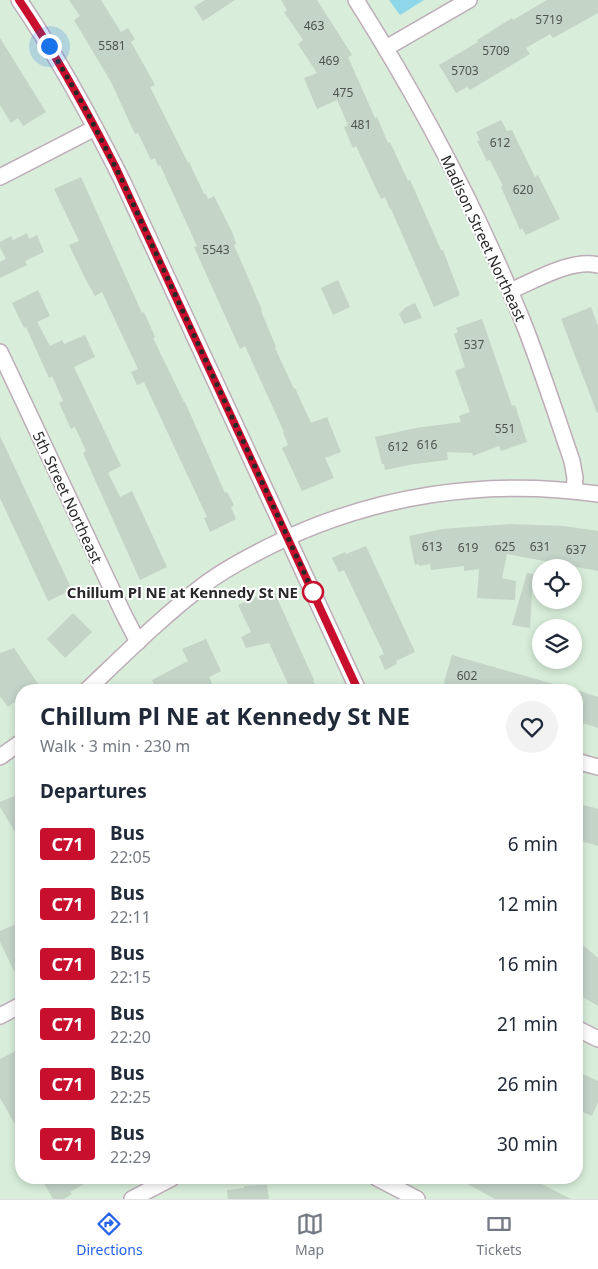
<!DOCTYPE html>
<meta charset="utf-8">
<style>
:root{--surface:#fff;--page:#f2f2f3;--text:#1f2937;--muted:#747a83;--line:#e0e1e3;--accent:#2563eb}
body{margin:0;font-family:"Noto Sans",sans-serif;background:var(--page);color:var(--text);height:100vh;display:flex;flex-direction:column;font-size:19px;white-space:nowrap}
*{box-sizing:border-box;margin:0}
p{font-size:16px;color:var(--muted)}
.icon{flex:none;width:28px;height:28px;fill:none;stroke:currentColor;stroke-width:2;stroke-linecap:round;stroke-linejoin:round}
.map{position:relative;flex:1;overflow:hidden}
.details{position:absolute;left:15px;top:684px;width:568px;height:500px;display:flex;flex-direction:column;background:var(--surface);border-radius:20px;box-shadow:0 2px 8px #0003}
.details>*{flex:none}
.badge{padding:0 10px;border-radius:4px;font-size:18px;line-height:32px}
.buttons{position:absolute;left:532px;top:559px;display:grid;gap:10px}
.buttons a{display:grid;place-items:center;width:50px;height:50px;border-radius:50%;background:var(--surface);box-shadow:0 2px 8px #0003;font-size:25px}
.you{position:absolute;width:25px;height:25px;margin:-12px;border:4px solid #fff;border-radius:50%;background:#1a73e8;box-shadow:0 0 0 8px #1a73e833}
.map>.badge{position:absolute;translate:-50% -50%;box-shadow:0 0 0 2px #fff}
h2{padding:0 25px;font-size:19px;line-height:45px}
.round{display:grid;place-items:center;flex:none;width:52px;height:52px;border-radius:26px;background:var(--page)}
.head{display:flex;align-items:center;justify-content:space-between;height:85px;padding:0 25px}
h1{font-size:24px;font-weight:700;line-height:38px}
ul{padding:0;list-style:none}
li{display:flex;align-items:center;gap:15px;height:60px;padding:0 25px}
li div{flex:1}
li b{display:block;font-size:19px}
li em{font-style:normal}
li .badge{min-width:55px;font-weight:700;text-align:center}
.menu{display:flex;justify-content:space-around;align-items:center;height:70px;border-top:1px solid var(--line);background:var(--surface);font-size:14px;color:var(--muted)}
.menu a{display:grid;justify-items:center;gap:2px}
.menu .on{color:var(--accent)}
.map>svg:first-child{display:block}
</style>
<div class="map">
<svg width="598" height="1199" viewBox="0 0 598 1199">
<rect width="100%" height="100%" fill="#d8edda"/>
<path fill="#8ed7ea" d="M389 0H424L400 15Z"/>
<g fill="#c4d4c7">
<path d="M69 0H101L121 32 128 28 135 39 131 42 155 85 150 87 188 163 189 162 204 194H206L208 199 214 196 233 234 236 244 234 245 262 310 261 311 276 347 275 348 294 389 295 388 311 423 327 417 341 452 325 458 334 478 302 491 282 448 288 445 283 432H284L245 346 240 349 194 247 197 246 160 165 158 166 155 158 151 160 138 133 135 134 111 82 74 20 80 16Z"/>
<path d="M205 0H235L203 21 194 7Z"/>
<path d="M281 0H317L352 55 348 57 375 118 377 117 388 143 390 142 408 181 410 180 441 250H443L460 295 434 307 391 209H390L385 197 381 199 356 146 353 148 344 127 348 125 337 100 317 109 304 78 317 73 298 44 303 40 284 12 287 10Z"/>
<path d="M547 0H598V13L553 38 550 34 526 48 530 54 470 90 467 87 456 93 439 65 478 42 477 40 512 18 513 20Z"/>
<path d="M0 38 46 112 23 126 18 118 11 123 0 105Z"/>
<path d="M501 120 507 131 512 130 535 177 538 175 560 219 526 235 522 228 520 230 501 187 503 186 490 160 487 161 477 141 480 140 476 132Z"/>
<path d="M81 177 142 313 144 312 155 337 153 338 184 402H185L225 493 227 492 234 505 231 507 236 519 210 532 204 518 207 517 144 382 137 385 131 372 138 369 102 292 95 296 87 282 69 245 79 241 54 189Z"/>
<path d="M27 233 29 239 37 235 44 252 25 261 27 265 0 278V262L6 259 0 247V242L11 236 13 240Z"/>
<path d="M338 280 350 307 333 315 321 288Z"/>
<path d="M38 290 50 316 37 322 50 346 62 340 64 344 85 335 95 357 74 367 121 466 108 473 120 497 132 491 167 567 140 580 83 453 86 451 75 427 71 429 59 403 63 401 52 376 49 378 26 327 24 328 12 303Z"/>
<path d="M415 303 422 318 404 324 399 314 406 307Z"/>
<path d="M591 307 598 326V413H597L561 319Z"/>
<path d="M482 319 512 406 515 405 527 442 501 451 499 446 473 456 472 453 447 452 448 460 414 464 385 470 384 464H382L375 437 416 428 461 422 459 416 470 412 455 371 465 367 454 334 458 332 456 328Z"/>
<path d="M0 436 72 590 48 601 0 498Z"/>
<path d="M510 524 563 526 598 531V571L507 554 502 578 516 581 515 600 492 599 477 598 479 569 464 571V566L431 570 430 564 419 566V564L415 565 409 536 442 529Z"/>
<path d="M366 546 415 652 396 661 397 664 385 670 379 656 384 654 372 629 344 570 339 572 332 558 345 552 346 554Z"/>
<path d="M527 573 533 574 530 628 512 625Z"/>
<path d="M273 589 314 680 313 681 317 690H291L269 643 246 648 241 637 251 632 238 605Z"/>
<path d="M73 613 92 632 65 658 47 639Z"/>
<path d="M206 639 221 671 209 677 215 690H157L152 680 188 661 182 649Z"/>
<path d="M14 648 38 684 30 690H21V697L8 707 0 696V653Z"/>
<path d="M452 655 560 686 559 690H465L445 684 444 682Z"/>
<path d="M576 690 598 697V728L576 721Z"/>
<path d="M15 796 21 810V842L0 807V802Z"/>
<path d="M576 803 598 809V846L576 839Z"/>
<path d="M21 922V985L0 942V931Z"/>
<path d="M576 939 598 958V1006L576 993Z"/>
<path d="M16 1051 21 1059V1135L0 1098V1059Z"/>
<path d="M581 1073 598 1081V1102L592 1116 576 1109V1083Z"/>
<path d="M41 1178H95L70 1192 72 1194 64 1199H53Z"/>
<path d="M456 1178H530L571 1199H495Z"/>
<path d="M267 1185 269 1199H228L227 1190 244 1188V1186Z"/>
</g>
<g fill="none" stroke-linecap="round" stroke-linejoin="round">
<g stroke="#beacb8" stroke-width="18">
<g id="minor">
<path d="M19 0C58 57 91 118 122 180L358 690"/>
<path d="M356 0C421 103 477 209 523 322 541 367 556 415 572 461L575 478 574 490"/>
<path d="M386 48 469 0"/>
<path d="M0 177 95 128"/>
<path d="M510 291C534 281 572 258 598 265"/>
<path d="M0 352 123 613 138 642"/>
<path d="M87 690C125 654 163 616 205 584 225 569 248 557 270 546 372 495 486 478 598 494"/>
<path d="M0 757 21 742"/>
<path d="M576 761 598 767"/>
<path d="M0 1016 21 1005"/>
<path d="M576 1028 598 1039"/>
<path d="M377 1178 417 1199"/>
<path d="M132 1199 172 1178"/>
</g>
</g>
<use href="#minor" stroke="#fff" stroke-width="15"/>
</g>
<g fill="none" stroke-linecap="round" stroke-linejoin="round">
<g stroke="#fff" stroke-width="11">
<path id="line" d="M19 0C55 53 86 109 115 166L358 690"/>
</g>
<use href="#line" stroke="#c8102e" stroke-width="8"/>
<path stroke="#282828" stroke-width="5" stroke-dasharray="0 9" d="M49 46 84 106 122 180 314 594 313 592"/>
</g>
<circle fill="#fff" stroke="#c8102e" stroke-width="2.5" cx="313" cy="592" r="10"/>
<g text-anchor="middle" dominant-baseline="central" stroke-width="4" stroke-linejoin="round" paint-order="stroke">
<g font-size="12" fill="#4f5350">
<text x="549" y="19">5719</text>
<text x="314" y="25">463</text>
<text x="112" y="45">5581</text>
<text x="496" y="50">5709</text>
<text x="329" y="60">469</text>
<text x="465" y="70">5703</text>
<text x="343" y="92">475</text>
<text x="361" y="124">481</text>
<text x="500" y="142">612</text>
<text x="523" y="189">620</text>
<text x="216" y="249">5543</text>
<text x="474" y="344">537</text>
<text x="505" y="428">551</text>
<text x="427" y="444">616</text>
<text x="398" y="446">612</text>
<text x="432" y="546">613</text>
<text x="505" y="546">625</text>
<text x="540" y="546">631</text>
<text x="468" y="547">619</text>
<text x="576" y="549">637</text>
<text x="467" y="675">602</text>
</g>
<g font-size="15" fill="#282828" stroke="#fff">
<text transform="translate(484 238) rotate(65)">Madison Street Northeast</text>
<text transform="translate(68 497) rotate(65)">5th Street Northeast</text>
</g>
<g font-size="15" font-weight="bold" fill="#282828" stroke="#fff" text-anchor="end">
<text x="298" y="592">Chillum Pl NE at Kennedy St NE</text>
</g>
</g>
</svg>
<div class="buttons">
<a><svg class="icon" aria-label="locate" viewBox="0 0 24 24"><circle cx="12" cy="12" r="6"/><path d="M12 2v4M12 18v4M2 12h4M18 12h4"/></svg></a>
<a><svg class="icon" aria-label="layers" viewBox="0 0 24 24"><path d="M12 4l9 5-9 5-9-5zM3 14l9 5 9-5"/></svg></a>
</div>
<div class="you" style="left:49px;top:46px"></div>
<section class="details">
<div class="head"><div><h1>Chillum Pl NE at Kennedy St NE</h1><p>Walk · 3 min · 230 m</p></div><a class="round"><svg class="icon" aria-label="heart" viewBox="0 0 24 24"><path d="M12 20l-8-8c-3-5 5-10 8-4 3-6 11-1 8 4z"/></svg></a></div>
<h2>Departures</h2>
<ul>
<li><span class="badge" style="background:#c8102e;color:#fff">C71</span><div><b>Bus</b><p>22:05</p></div><em>6 min</em></li>
<li><span class="badge" style="background:#c8102e;color:#fff">C71</span><div><b>Bus</b><p>22:11</p></div><em>12 min</em></li>
<li><span class="badge" style="background:#c8102e;color:#fff">C71</span><div><b>Bus</b><p>22:15</p></div><em>16 min</em></li>
<li><span class="badge" style="background:#c8102e;color:#fff">C71</span><div><b>Bus</b><p>22:20</p></div><em>21 min</em></li>
<li><span class="badge" style="background:#c8102e;color:#fff">C71</span><div><b>Bus</b><p>22:25</p></div><em>26 min</em></li>
<li><span class="badge" style="background:#c8102e;color:#fff">C71</span><div><b>Bus</b><p>22:29</p></div><em>30 min</em></li>
</ul>
</section>
</div>
<nav class="menu">
<a class="on"><svg class="icon" aria-label="directions" viewBox="0 0 24 24"><path d="M12 3l9 9-9 9-9-9zM9 14v-3h6M13 9l2 2-2 2"/></svg>Directions</a>
<a><svg class="icon" aria-label="map" viewBox="0 0 24 24"><path d="M3 6l6-2 6 2 6-2v14l-6 2-6-2-6 2zM9 4v14M15 6v14"/></svg>Map</a>
<a><svg class="icon" aria-label="tickets" viewBox="0 0 24 24"><path d="M3 7h18v10H3zM15 7v10"/></svg>Tickets</a>
</nav>
